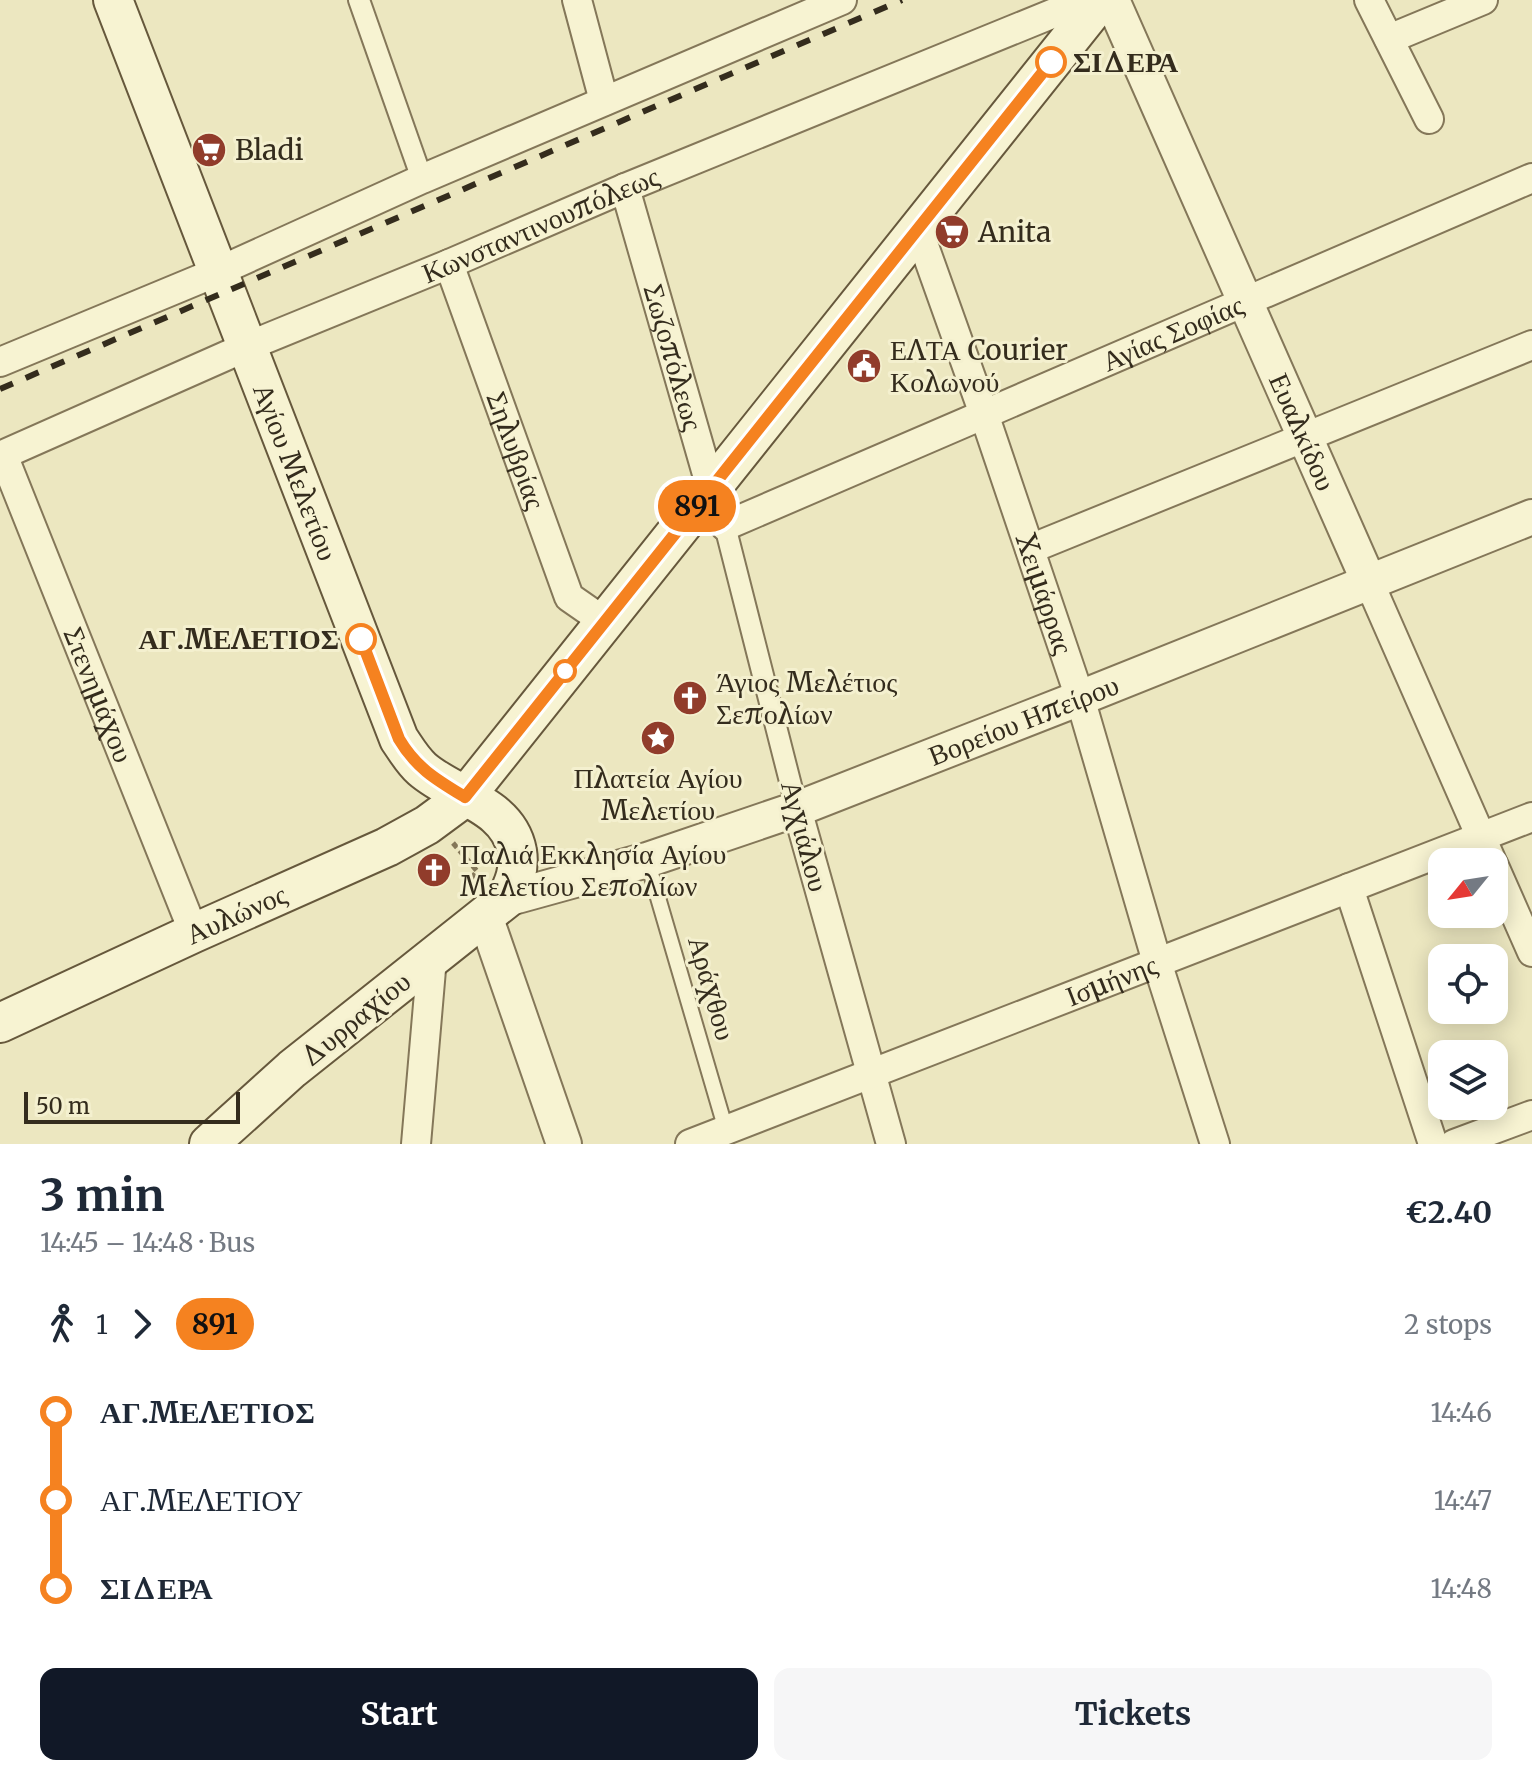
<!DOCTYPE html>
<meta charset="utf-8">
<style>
:root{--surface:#fff;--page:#f6f6f7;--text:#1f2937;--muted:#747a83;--accent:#111827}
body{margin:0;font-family:Merriweather,serif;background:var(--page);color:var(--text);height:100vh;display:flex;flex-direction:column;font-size:30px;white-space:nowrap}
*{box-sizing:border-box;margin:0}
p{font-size:26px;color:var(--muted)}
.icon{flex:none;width:44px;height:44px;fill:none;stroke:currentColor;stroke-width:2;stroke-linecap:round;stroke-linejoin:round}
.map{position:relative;height:1144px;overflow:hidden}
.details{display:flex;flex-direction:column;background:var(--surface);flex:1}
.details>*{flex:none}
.badge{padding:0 16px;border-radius:26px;font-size:28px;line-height:52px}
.needle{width:52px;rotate:240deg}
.tools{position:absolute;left:1428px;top:848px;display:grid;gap:16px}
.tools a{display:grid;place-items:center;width:80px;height:80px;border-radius:16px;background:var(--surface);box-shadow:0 4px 20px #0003;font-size:40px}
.scale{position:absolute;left:24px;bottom:20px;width:216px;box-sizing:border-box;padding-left:8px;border:4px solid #342c1d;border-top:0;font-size:22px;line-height:28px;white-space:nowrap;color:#342c1d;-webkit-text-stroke:6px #f4f0cf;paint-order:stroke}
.map>.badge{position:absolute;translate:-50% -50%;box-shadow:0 0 0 4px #fff}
.legs{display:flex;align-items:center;gap:12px;height:88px;padding:0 40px;font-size:26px}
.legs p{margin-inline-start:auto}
.headline{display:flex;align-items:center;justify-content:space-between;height:136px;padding:0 40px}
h1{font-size:44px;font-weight:700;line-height:60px}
.primary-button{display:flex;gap:16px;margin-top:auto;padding:16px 40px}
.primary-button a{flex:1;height:92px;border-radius:16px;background:var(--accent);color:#fff;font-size:32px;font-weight:700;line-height:92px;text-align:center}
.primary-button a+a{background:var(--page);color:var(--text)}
ul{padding:0 40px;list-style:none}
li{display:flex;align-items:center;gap:28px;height:88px;font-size:30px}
li i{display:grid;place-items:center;width:12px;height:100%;margin:0 10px;background:currentColor}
li i::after{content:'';width:20px;height:20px;margin:-10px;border:6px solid;border-radius:50%;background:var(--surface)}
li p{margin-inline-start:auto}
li:first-child i{background:linear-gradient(#0000 50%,currentColor 0)}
li:last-child i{background:linear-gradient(currentColor 50%,#0000 0)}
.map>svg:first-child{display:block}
</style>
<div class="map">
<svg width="1532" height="1144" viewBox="0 0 1532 1144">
<rect width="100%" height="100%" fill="#ece7c0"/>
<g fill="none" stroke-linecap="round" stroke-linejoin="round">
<g stroke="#847759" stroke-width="18">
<path id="service" d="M647 860 726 1130"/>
</g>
<g stroke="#847759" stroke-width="24">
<g id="pedestrian">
<path d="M359 0 422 179"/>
<path d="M725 526 797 809"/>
</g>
</g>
<g stroke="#847759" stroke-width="32">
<g id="minor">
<path d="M577 0 604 101"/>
<path d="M1369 0 1429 119"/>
<path d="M1389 39 1483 0"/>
<path id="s1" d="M625 188 711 488 725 526 1532 178"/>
<path id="s2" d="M918 229 984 414 1080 698 1157 962 1215 1144"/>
<path id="s3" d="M449 264 569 597 605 622"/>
<path d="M0 362 217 272 422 179 842 0"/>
<path id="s4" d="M3 455 194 933"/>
<path id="s5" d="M0 456 246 347 449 264 625 188 1086 0"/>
<path d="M1030 549 1532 345"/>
<path d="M1369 582 1492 862"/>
<path d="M797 809 891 1144"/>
<path d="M1494 866 1532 952"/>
<path d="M1349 888 1433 1144"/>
<path d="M416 1144 432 958"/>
<path id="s6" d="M690 1144 1532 817"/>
<path d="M1454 1144 1532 1115"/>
</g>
</g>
<g stroke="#847759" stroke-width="38">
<g id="tertiary">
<path id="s7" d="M1112 0 1369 582"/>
<path id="s8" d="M506 899 647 860 797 809 1080 698 1532 517"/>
<path d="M485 916 564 1144"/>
</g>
</g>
<g stroke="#66583c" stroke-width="42">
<g id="secondary">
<path id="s9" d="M113 0 399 739C406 749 412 760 422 769 454 797 508 804 517 851 520 869 514 884 506 899L292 1069 209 1144"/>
<path id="s10" d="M0 1023 194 933 387 847 427 825 465 797 1101 0"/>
</g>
</g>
<path stroke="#847759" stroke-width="5" stroke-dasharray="6 4" stroke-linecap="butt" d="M453 843 477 871 467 884"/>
<use href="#service" stroke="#f7f3d2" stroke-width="14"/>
<use href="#pedestrian" stroke="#f7f3d2" stroke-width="20"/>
<use href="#minor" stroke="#f7f3d2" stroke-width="28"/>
<use href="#tertiary" stroke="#f7f3d2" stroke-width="34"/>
<use href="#secondary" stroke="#f7f3d2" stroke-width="38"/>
<path stroke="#342c1d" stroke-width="6" stroke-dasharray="14 14" stroke-linecap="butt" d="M0 389 902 0"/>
</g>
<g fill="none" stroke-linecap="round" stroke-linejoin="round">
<g stroke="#fff" stroke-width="18">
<path id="line-1" d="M361 639 399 739C416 768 437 780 465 797L1051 62"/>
</g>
<use href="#line-1" stroke="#f58220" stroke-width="12"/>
</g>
<defs>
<g id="supermarket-disc" transform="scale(1.8)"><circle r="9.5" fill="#913c2b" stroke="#f4f0cf"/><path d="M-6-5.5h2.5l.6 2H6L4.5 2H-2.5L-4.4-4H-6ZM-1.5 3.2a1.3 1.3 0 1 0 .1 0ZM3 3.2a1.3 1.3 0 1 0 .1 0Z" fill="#fff"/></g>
<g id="civic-disc" transform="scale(1.8)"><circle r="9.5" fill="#913c2b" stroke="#f4f0cf"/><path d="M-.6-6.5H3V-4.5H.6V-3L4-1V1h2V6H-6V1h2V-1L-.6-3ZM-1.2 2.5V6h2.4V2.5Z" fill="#fff"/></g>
<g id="church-disc" transform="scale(1.8)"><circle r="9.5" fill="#913c2b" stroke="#f4f0cf"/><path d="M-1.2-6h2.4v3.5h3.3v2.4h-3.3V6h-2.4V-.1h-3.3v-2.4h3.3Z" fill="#fff"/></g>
<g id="sight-disc" transform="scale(1.8)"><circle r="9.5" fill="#913c2b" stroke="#f4f0cf"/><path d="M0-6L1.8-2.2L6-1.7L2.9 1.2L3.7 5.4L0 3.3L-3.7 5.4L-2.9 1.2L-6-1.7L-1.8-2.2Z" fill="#fff"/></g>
</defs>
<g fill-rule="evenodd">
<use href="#supermarket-disc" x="209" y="150"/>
<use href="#supermarket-disc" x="952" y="232"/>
<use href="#civic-disc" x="864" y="366"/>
<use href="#church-disc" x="690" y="698"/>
<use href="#sight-disc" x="658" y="738"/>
<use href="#church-disc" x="434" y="870"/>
</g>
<g fill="#fff" stroke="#f58220" stroke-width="4">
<circle cx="1051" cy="62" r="14"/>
<circle cx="361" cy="639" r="14"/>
<circle cx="565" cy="671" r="10"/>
</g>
<g text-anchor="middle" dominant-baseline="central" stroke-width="6" stroke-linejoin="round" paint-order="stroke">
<g font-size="28" font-weight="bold" fill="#342c1d" stroke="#f4f0cf" text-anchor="start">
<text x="1073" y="62">ΣΙΔΕΡΑ</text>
<text x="339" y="639" text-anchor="end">ΑΓ.ΜΕΛΕΤΙΟΣ</text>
</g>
<g font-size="28" fill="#342c1d" stroke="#f4f0cf" text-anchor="start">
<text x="235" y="150">Bladi</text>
<text x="978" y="232">Anita</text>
<text x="890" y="350">ΕΛΤΑ Courier<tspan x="890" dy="32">Κολωνού</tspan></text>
<text x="716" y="682">Άγιος Μελέτιος<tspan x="716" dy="32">Σεπολίων</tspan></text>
<text x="658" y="778" text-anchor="middle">Πλατεία Αγίου<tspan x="658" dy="32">Μελετίου</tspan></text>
<text x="460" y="854">Παλιά Εκκλησία Αγίου<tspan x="460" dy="32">Μελετίου Σεπολίων</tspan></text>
</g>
<g font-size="28" fill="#342c1d" stroke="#f4f0cf">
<text stroke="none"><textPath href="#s5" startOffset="588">Κωνσταντινουπόλεως</textPath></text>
<text stroke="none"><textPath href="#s1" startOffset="840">Αγίας Σοφίας</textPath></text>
<text stroke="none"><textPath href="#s1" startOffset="176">Σωζοπόλεως</textPath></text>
<text stroke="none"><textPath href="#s7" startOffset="472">Ευαλκίδου</textPath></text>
<text stroke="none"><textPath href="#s3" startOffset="198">Σηλυβρίας</textPath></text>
<text stroke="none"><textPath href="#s9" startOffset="506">Αγίου Μελετίου</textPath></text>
<text stroke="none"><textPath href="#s2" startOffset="386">Χειμάρρας</textPath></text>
<text stroke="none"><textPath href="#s4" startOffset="258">Στενημάχου</textPath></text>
<text stroke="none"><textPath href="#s8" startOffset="548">Βορείου Ηπείρου</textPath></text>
<text transform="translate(805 836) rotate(75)">Αγχιάλου</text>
<text stroke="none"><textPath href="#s10" startOffset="260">Αυλώνος</textPath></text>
<text stroke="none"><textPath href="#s6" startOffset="452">Ισμήνης</textPath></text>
<text transform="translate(712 988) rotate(74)">Αράχθου</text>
<text transform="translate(355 1019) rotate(-39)">Δυρραχίου</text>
</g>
</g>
</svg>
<div class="tools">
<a><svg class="needle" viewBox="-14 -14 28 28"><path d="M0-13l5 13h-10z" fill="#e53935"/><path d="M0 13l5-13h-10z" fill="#747a83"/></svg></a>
<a><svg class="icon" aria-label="locate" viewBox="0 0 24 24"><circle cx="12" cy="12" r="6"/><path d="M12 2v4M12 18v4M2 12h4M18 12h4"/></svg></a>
<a><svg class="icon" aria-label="layers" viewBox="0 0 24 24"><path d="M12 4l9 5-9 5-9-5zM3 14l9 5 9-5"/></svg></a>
</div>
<div class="scale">50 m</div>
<b class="badge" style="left:697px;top:506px;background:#f58220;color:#111">891</b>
</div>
<section class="details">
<div class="headline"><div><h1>3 min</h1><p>14:45 – 14:48 · Bus</p></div><b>€2.40</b></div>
<div class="legs"><svg class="icon" aria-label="walk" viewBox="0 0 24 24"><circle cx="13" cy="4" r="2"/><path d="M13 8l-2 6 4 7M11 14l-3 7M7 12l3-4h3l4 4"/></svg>1<svg class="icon" aria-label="forward" viewBox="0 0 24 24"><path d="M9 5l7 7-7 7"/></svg><b class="badge" style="background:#f58220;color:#111">891</b><p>2 stops</p></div>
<ul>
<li><i style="color:#f58220"></i><b>ΑΓ.ΜΕΛΕΤΙΟΣ</b><p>14:46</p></li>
<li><i style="color:#f58220"></i><span>ΑΓ.ΜΕΛΕΤΙΟΥ</span><p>14:47</p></li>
<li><i style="color:#f58220"></i><b>ΣΙΔΕΡΑ</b><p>14:48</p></li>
</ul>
<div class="primary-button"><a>Start</a><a>Tickets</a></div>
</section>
